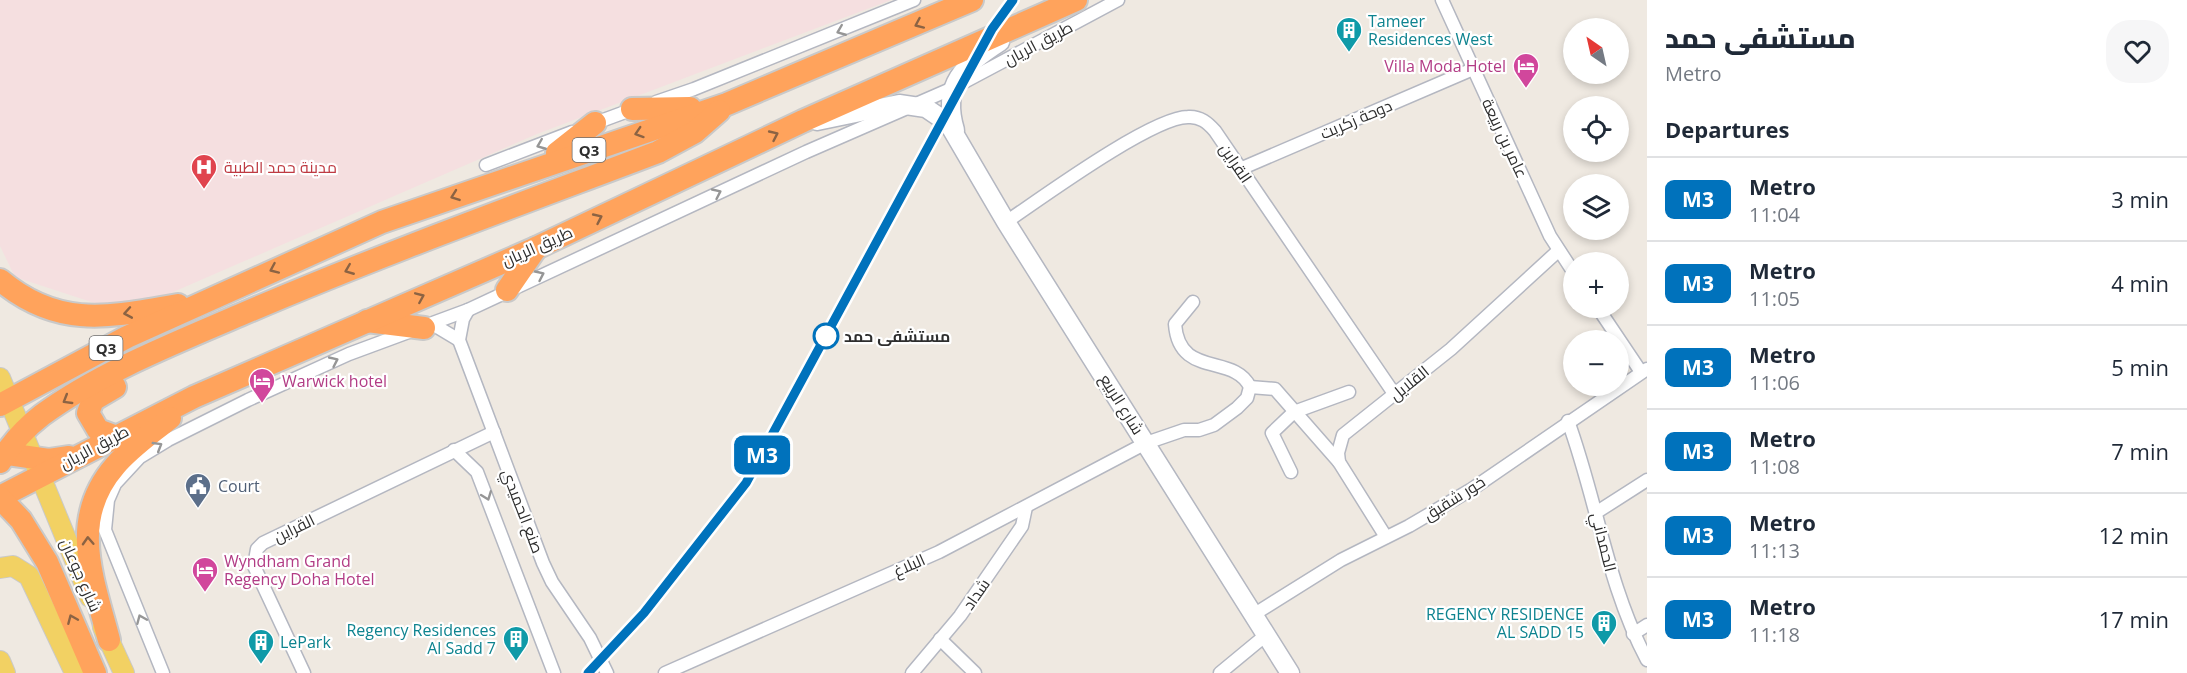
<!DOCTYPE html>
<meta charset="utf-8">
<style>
:root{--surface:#fff;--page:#f6f6f7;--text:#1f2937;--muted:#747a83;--line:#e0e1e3}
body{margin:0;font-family:"Open Sans",Cairo,sans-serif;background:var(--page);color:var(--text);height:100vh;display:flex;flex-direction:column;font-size:22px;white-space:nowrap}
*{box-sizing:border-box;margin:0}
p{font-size:20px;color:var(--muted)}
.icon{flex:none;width:33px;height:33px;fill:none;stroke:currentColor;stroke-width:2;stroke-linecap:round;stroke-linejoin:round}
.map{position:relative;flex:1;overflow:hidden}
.details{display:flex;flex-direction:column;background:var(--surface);width:540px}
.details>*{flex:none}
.badge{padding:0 12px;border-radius:9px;font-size:21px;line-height:39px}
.needle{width:39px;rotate:326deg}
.fabs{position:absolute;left:1563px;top:18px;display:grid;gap:12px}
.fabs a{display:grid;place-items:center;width:66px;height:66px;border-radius:50%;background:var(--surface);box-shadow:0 3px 9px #0003;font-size:30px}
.map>.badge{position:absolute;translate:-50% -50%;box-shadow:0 0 0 3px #fff}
h2{padding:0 18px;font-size:22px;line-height:54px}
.round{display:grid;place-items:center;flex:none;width:63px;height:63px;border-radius:24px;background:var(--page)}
.head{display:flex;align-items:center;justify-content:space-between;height:102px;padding:0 18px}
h1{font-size:28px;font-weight:800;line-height:45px}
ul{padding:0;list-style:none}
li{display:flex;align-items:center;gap:18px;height:84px;padding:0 18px;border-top:2px solid var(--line)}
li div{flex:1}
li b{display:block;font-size:22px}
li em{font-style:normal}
li .badge{min-width:66px;font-weight:700;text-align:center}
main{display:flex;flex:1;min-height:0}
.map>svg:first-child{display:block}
</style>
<main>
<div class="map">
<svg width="1647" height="673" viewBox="0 0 1647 673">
<rect width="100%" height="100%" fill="#efe9e1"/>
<path fill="#f5dfe0" d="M0 0H891L537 134 125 313 15 277 0 246Z"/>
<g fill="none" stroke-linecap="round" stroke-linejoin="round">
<g stroke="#b4b7c1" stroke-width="15">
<g id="street">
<path d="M1442 0 1550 236 1574 273"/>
<path d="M656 102 694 89 914 0"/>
<path d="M590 125 636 108"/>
<path d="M486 165 572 132"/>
<path d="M1240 169 1473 69"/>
<path d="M1006 222C1040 199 1152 117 1188 117 1200 116 1208 123 1215 131L1395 395"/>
<path d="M1598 308 1641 372"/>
<path d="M468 310 463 319 459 340 543 563 552 582 590 638 607 673"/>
<path d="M434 325 459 340"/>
<path d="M1250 387 1275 389 1339 462"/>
<path d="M1568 421C1597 500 1607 585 1647 660"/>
<path d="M454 450 477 472 554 673"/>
<path d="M1291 472 1272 433 1294 412 1349 392"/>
<path d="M1597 512 1647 480"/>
<path d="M1386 537 1339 462 1338 453 1343 435 1451 349 1558 251"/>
<path d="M1253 615 1341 560 1409 526 1472 489 1647 369"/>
<path d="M1633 634 1647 625"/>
<path d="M940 639 975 673"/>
<path d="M163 673 105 530 108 500 115 484 140 457 168 440 248 400 349 354 468 310 806 152 953 88 1118 0"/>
<path d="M304 673 254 566 257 549 263 543 494 432"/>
<path d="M665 673 939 552 1146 443 1184 430H1199L1214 425 1237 408 1247 398 1250 387C1234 353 1179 379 1175 324L1193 302"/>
<path d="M912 673 960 616 1022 526 1026 507"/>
<path d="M1220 673 1266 635"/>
</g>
</g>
<g stroke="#b4b7c1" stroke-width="21">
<g id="secondary">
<path d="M817 121 899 104 926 108 948 123 1006 222 1290 673"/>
<path d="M955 130C941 84 964 65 1000 42"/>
</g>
</g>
<g stroke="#c9c9c9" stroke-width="22">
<g id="primary">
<path d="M0 378 90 597"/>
<path d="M0 568 13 566 29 576 75 673"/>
<path d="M103 627 124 673"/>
<path d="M0 661 5 673"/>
</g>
</g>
<g stroke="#c9c9c9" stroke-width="26">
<g id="highway">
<path d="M632 109 690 108"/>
<path d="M557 153 595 123"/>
<path d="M0 280C58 329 109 317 178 305"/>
<path d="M507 290 536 248"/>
<path d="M367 321 424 328"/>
<path d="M0 405 127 337 382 222 727 104 972 0"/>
<path d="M114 436 98 430 88 413 93 400 115 387"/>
<path d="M0 453 49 460 69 457"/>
<path d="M0 462C11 444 25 428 42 415 99 373 175 343 240 315 377 256 518 205 658 152L695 132 719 111"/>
<path d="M0 497 194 397 536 248 803 121 1076 0"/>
<path d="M0 498 21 520 47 562 95 673"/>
<path d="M109 640C93 579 68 520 115 466 130 448 152 433 170 418"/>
</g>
</g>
<use href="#street" stroke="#fff" stroke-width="12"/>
<use href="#secondary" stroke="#fff" stroke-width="18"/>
<use href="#primary" stroke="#f2d163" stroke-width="20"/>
<use href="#highway" stroke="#ffa35c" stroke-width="22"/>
</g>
<defs><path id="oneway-chevron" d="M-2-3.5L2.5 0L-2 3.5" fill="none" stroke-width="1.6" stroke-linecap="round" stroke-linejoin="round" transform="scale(1.5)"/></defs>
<g stroke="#8c6343">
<use href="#oneway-chevron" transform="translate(919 24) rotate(156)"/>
<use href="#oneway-chevron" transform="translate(639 133) rotate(162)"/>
<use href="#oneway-chevron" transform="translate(774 135) rotate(-25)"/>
<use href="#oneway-chevron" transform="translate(455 196) rotate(160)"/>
<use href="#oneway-chevron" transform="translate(598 218) rotate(-25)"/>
<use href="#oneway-chevron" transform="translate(274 269) rotate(156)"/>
<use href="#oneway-chevron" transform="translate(349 270) rotate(158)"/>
<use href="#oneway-chevron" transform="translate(420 297) rotate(-23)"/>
<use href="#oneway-chevron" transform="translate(128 313) rotate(170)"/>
<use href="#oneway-chevron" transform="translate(67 400) rotate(149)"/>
<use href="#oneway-chevron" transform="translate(88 541) rotate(-93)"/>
<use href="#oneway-chevron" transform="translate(72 619) rotate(-113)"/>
</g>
<g stroke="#969696">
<use href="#oneway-chevron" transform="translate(841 31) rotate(158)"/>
<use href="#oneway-chevron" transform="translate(541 145) rotate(158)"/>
<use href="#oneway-chevron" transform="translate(717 193) rotate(-25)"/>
<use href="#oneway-chevron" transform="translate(540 275) rotate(-25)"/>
<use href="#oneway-chevron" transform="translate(334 361) rotate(-25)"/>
<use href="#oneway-chevron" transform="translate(158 446) rotate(-31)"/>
<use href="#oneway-chevron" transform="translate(487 496) rotate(69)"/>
<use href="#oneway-chevron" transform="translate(141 619) rotate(-113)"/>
</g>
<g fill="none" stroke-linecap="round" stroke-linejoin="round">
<g stroke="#fff" stroke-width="14">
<path id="line" d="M588 673 644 613 746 483 992 29 1013 0"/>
</g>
<use href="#line" stroke="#0072bc" stroke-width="9"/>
</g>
<defs>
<g id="building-pin" transform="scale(1.35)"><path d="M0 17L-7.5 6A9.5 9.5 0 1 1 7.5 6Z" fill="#0f9aa8" stroke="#fff"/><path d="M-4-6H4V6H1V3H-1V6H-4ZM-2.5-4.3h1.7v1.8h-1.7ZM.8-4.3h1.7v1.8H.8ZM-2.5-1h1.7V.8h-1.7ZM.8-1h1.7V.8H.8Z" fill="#fff"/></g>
<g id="hotel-pin" transform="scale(1.35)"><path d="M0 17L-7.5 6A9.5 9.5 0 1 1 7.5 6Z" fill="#d1479c" stroke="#fff"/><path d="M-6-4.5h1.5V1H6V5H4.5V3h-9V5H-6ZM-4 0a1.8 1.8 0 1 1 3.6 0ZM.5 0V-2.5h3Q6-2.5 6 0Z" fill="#fff"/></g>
<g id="hospital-pin" transform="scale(1.35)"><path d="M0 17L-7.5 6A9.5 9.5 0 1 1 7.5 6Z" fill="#e0444e" stroke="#fff"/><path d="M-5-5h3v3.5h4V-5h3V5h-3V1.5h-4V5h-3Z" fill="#fff"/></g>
<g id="civic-pin" transform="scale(1.35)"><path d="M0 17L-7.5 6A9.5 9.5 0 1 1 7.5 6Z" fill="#5c6f8a" stroke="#fff"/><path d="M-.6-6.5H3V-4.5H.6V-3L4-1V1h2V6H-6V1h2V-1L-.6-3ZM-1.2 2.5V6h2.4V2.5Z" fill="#fff"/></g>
</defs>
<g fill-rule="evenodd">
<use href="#building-pin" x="1349" y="30"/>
<use href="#hotel-pin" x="1526" y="66"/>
<use href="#hospital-pin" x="204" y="167"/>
<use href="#hotel-pin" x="262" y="381"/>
<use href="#civic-pin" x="198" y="486"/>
<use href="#hotel-pin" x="205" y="570"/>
<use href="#building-pin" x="1604" y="623"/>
<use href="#building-pin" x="516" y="639"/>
<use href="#building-pin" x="261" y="642"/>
</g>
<circle fill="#fff" stroke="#0072bc" stroke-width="3" cx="826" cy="336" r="12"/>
<g text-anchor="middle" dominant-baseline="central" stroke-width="4.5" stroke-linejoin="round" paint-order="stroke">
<g fill="#fff" stroke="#6d6d6d" stroke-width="1.5">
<rect x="572.5" y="138" width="33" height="24" rx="4.5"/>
<rect x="89.5" y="336" width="33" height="24" rx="4.5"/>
</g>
<g font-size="15" font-weight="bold" fill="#2e2e2e">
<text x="589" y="150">Q3</text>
<text x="106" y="348">Q3</text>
</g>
<g font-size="16" fill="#0d838f" stroke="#fff" text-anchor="start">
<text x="1368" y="21">Tameer<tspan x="1368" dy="18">Residences West</tspan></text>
<text x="1584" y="614" text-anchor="end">REGENCY RESIDENCE<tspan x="1584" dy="18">AL SADD 15</tspan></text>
<text x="496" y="630" text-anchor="end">Regency Residences<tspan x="496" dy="18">Al Sadd 7</tspan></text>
<text x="280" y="642">LePark</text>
</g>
<g font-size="16" fill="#2e2e2e" stroke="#fff">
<text transform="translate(1038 43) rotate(-28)">طريق الريان</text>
<text transform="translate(1356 119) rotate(-23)">دوحة زكريت</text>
<text transform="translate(1505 138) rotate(65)">عامر بن ربيعة</text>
<text transform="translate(1236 163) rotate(56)">القراين</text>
<text transform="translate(537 246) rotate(-24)">طريق الريان</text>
<text transform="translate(1409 383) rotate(-39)">القلايل</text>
<text transform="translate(1122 404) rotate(58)">شارع الربيع</text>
<text transform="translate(94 447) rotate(-28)">طريق الريان</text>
<text transform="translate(1454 498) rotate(-32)">خور شقيق</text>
<text transform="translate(523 511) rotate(69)">صنع الحميدي</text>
<text transform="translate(294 528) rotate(-26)">القراين</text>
<text transform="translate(1604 542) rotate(76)">الحمداني</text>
<text transform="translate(909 565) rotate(-24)">البلاغ</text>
<text transform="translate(81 575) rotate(66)">شارع جوعان</text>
<text transform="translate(976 594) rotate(-55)">شداد</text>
</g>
<g font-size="16" fill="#b23c85" stroke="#fff" text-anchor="start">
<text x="1506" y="66" text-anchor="end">Villa Moda Hotel</text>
<text x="282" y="381">Warwick hotel</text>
<text x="224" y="561">Wyndham Grand<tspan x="224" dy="18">Regency Doha Hotel</tspan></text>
</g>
<g font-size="16" fill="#be3a42" stroke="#fff" text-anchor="start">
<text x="224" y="167">مدينة حمد الطبية</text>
</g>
<g font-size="16" font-weight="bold" fill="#2e2e2e" stroke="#fff" text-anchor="start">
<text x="844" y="336">مستشفى حمد</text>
</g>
<g font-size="16" fill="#4e5e75" stroke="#fff" text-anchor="start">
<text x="218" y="486">Court</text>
</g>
</g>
</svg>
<div class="fabs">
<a><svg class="needle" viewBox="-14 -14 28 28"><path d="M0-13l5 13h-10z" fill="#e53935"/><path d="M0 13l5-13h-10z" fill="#747a83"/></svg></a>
<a><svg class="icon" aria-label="locate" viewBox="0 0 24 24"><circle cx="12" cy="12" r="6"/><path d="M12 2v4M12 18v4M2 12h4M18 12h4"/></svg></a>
<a><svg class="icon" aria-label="layers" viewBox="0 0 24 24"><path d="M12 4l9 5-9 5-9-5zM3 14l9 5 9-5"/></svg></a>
<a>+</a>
<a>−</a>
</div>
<b class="badge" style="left:762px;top:455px;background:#0072bc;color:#fff">M3</b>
</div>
<section class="details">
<div class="head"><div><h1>مستشفى حمد</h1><p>Metro</p></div><a class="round"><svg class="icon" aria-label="heart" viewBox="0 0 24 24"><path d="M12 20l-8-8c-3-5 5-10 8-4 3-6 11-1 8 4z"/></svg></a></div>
<h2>Departures</h2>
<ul>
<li><span class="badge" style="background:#0072bc;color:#fff">M3</span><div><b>Metro</b><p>11:04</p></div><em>3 min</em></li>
<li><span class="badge" style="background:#0072bc;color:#fff">M3</span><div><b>Metro</b><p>11:05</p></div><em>4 min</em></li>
<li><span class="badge" style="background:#0072bc;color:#fff">M3</span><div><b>Metro</b><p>11:06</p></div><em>5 min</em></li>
<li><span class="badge" style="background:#0072bc;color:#fff">M3</span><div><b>Metro</b><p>11:08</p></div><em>7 min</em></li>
<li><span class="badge" style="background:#0072bc;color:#fff">M3</span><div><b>Metro</b><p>11:13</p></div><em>12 min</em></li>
<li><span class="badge" style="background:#0072bc;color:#fff">M3</span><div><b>Metro</b><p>11:18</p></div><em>17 min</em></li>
</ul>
</section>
</main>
